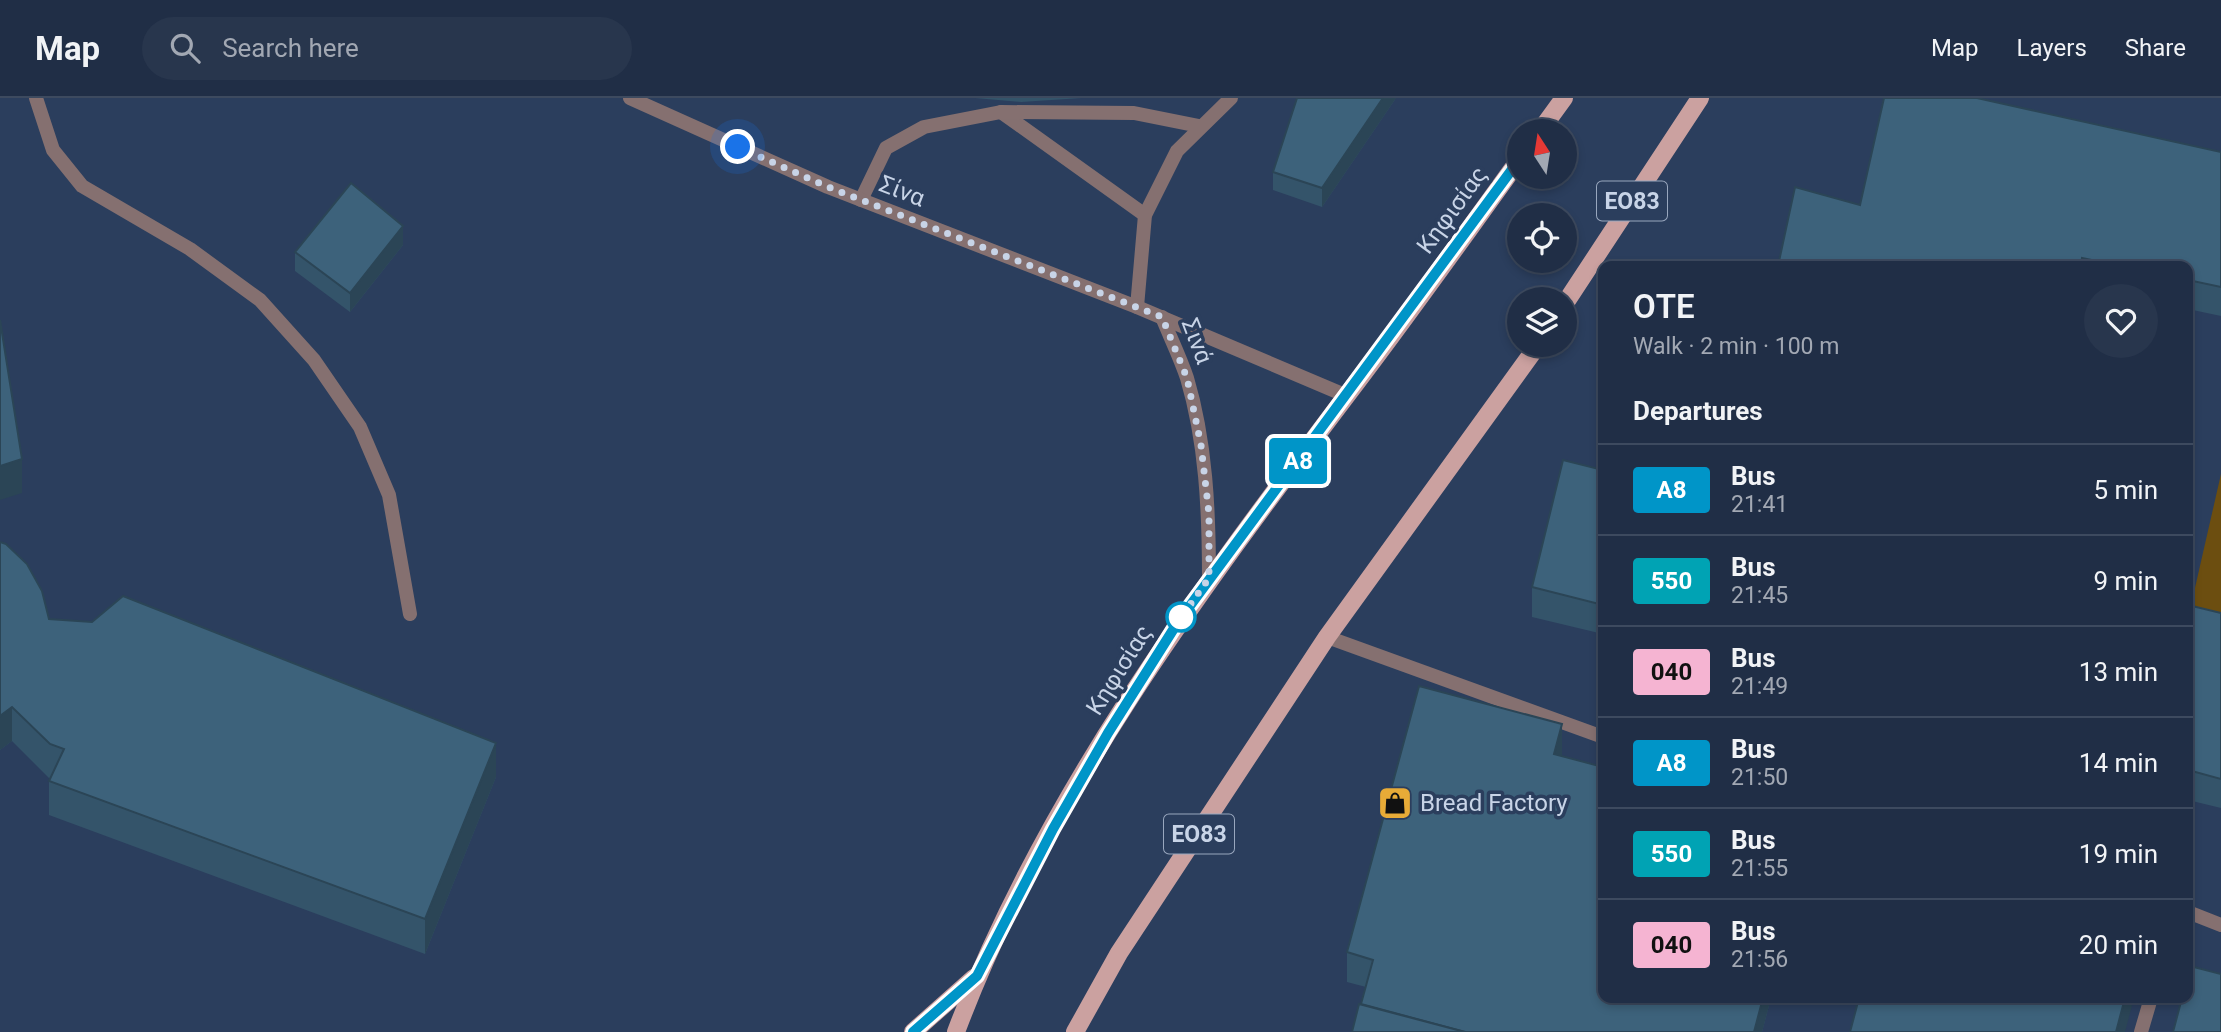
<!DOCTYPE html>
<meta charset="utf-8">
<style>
:root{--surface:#202e46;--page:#28364d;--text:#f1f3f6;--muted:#a2a8b3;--line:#3d4a5f}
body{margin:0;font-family:Roboto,sans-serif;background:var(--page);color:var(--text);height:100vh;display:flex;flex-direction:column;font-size:26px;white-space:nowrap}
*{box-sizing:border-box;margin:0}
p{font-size:23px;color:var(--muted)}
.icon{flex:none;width:38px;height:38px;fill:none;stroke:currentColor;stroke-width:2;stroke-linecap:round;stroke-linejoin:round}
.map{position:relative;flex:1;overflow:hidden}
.details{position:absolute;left:1598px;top:163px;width:595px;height:742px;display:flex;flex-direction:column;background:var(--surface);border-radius:14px;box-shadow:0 4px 10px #0003,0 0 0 2px var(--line)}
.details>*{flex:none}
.badge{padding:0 14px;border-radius:5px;font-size:24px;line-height:46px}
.needle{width:46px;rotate:348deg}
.controls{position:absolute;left:1507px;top:21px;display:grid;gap:14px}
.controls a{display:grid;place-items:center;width:70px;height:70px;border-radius:50%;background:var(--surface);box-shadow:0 4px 10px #0003,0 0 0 2px var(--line);font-size:35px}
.you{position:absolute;width:35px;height:35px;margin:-18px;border:5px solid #fff;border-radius:50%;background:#1a73e8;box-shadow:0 0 0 10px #1a73e833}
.map>.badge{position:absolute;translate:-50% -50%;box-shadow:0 0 0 4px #fff}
h2{padding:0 35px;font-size:26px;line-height:63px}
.round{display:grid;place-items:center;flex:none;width:74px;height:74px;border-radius:37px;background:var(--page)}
.summary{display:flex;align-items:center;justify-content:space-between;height:119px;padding:0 35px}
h1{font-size:33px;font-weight:600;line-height:52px}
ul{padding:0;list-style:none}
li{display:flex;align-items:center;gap:21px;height:91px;padding:0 35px;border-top:2px solid var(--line)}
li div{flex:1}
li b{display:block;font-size:26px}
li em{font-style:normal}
li .badge{min-width:77px;font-weight:700;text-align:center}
header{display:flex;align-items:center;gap:42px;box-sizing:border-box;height:98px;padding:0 35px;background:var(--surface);border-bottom:2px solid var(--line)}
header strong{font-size:33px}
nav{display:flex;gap:38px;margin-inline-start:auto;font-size:24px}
.search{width:490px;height:63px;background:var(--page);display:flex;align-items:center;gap:18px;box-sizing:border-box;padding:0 24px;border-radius:38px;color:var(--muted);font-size:26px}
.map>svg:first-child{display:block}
</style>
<header>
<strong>Map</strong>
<div class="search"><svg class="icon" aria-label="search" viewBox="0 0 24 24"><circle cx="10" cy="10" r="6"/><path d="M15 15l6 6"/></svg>Search here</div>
<nav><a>Map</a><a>Layers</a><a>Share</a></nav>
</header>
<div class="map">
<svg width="2221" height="934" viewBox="0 0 2221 934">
<rect width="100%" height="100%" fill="#2b3e5d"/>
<path fill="#6c4e10" d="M2221 376V523L2189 516Z"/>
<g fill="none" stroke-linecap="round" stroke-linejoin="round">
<g stroke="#857070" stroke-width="14">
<path d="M36 0 53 52 82 88 190 151 260 202 314 262 360 329 389 397 410 516"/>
<path d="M1001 14 1145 117"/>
<path d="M861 102 886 50 924 29 1001 14 1134 15 1199 28"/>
<path d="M1137 209 1145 117 1177 53 1231 0"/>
<path d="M2141 934 2151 900"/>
</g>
<g stroke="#857070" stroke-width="14">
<path d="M630 0 828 89 1137 209 1347 298"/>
<path d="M1162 219C1170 239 1180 259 1187 280 1206 344 1209 413 1209 480"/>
<path d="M1327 539 1603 639"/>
<path d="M2188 814 2221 827"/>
</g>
<g stroke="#cba1a0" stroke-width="18">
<path d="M1540 33 1564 0"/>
<path d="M1564 207 1700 0"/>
<path d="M913 934 974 880"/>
<path d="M956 934C1043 702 1196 497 1344 301 1404 223 1461 142 1519 62"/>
<path d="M1075 934 1119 855 1327 539 1538 247"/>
</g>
</g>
<g fill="#34546a">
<path d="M975 0H1082L1021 4Z"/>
<path d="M1396 0 1322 109 1273 92V74Z"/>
<path d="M2221 54V218L2188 211V168H1778L1860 107Z"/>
<path d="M403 147 350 214 295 173V154Z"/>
<path d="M1603 372V536L1532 519V489Z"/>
<path d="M0 444 49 521 496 679 425 856 49 717V683L50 681 12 643 0 652Z"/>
<path d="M2188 507 2221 515V710L2188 702Z"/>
<path d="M1562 656V658L1603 900H1771L1762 934 1361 906 1366 889 1347 884V854Z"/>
</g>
<g fill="#2b4556">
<path d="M1383 0H1396L1322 109V90Z"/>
<path d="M403 128V147L350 214V195Z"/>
<path d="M22 361V395L0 402V368Z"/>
<path d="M12 609V643L0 652V618Z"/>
<path d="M1562 626V656L1554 685V656Z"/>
<path d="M496 645V679L425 856V821Z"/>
<path d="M1763 900H1771L1762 934H1754Z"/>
<path d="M2125 900H2134L2125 934H2116Z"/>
</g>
<g fill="#3d627b" stroke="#2b4556" stroke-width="2">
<path d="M1297 0H1383L1322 90 1273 74Z"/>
<path d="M1884 0H1977L2221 54V189L2188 182V168H2120L2082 160 2081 168H1778L1795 89 1860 107Z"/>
<path d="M351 85 403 128 350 195 295 154Z"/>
<path d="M1752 164 1771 168H1751Z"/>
<path d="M0 222 22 361 0 368Z"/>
<path d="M1563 362 1603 372V507L1532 489Z"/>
<path d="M0 444 6 446 27 466 42 493 49 521 92 524 123 498 496 645 425 821 49 683 64 651 50 646 12 609 0 618Z"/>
<path d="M2188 507 2221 515V681L2188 672Z"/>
<path d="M1419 588 1562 626 1554 656 1603 669V900H1763L1754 934H1465L1361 906 1373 862 1347 854Z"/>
<path d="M2190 868 2221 876V934H2173L2182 900H2188V879Z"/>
<path d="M1859 900H2125L2116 934H1850Z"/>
<path d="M1359 906 1465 934H1352Z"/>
</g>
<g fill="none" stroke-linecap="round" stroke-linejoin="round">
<g stroke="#fff" stroke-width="16">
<path id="line" d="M913 934 977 878 1053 731 1108 635 1178 524 1519 62"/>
</g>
<use href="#line" stroke="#0095c8" stroke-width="10"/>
<path stroke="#c8d4e7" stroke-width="7" stroke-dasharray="0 12.6" d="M738 49 828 89 1162 219 1187 280 1201 347 1209 416V480L1178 524 1181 519"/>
</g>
<defs>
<g id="shop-square" transform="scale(1.75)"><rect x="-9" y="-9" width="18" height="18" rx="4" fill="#e8ab37" stroke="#2b3e5d"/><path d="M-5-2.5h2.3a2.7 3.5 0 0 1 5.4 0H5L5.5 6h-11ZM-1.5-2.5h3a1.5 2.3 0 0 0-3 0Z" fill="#111"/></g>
</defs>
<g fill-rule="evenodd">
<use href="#shop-square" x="1395" y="705"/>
</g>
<circle fill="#fff" stroke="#0095c8" stroke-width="3.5" cx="1181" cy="519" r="14"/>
<g text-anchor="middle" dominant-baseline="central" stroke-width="7" stroke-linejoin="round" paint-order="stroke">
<g fill="#2b3e5d" stroke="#99a7be" stroke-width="2">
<rect x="1597" y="83.5" width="70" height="39" rx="5"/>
<rect x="1164" y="716.5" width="70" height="39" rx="5"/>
</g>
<g font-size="23" font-weight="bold" fill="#c8d4e7">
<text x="1632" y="103">ΕΟ83</text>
<text x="1199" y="736">ΕΟ83</text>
</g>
<g font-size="24" fill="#c8d4e7" stroke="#2b3e5d">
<text transform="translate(902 93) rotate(21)">Σίνα</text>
<text transform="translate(1452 112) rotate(-54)">Κηφισίας</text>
<text transform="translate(1197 243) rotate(69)">Σινά</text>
<text transform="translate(1119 572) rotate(-58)">Κηφισίας</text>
</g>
<g font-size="24" fill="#c8d4e7" stroke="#2b3e5d" text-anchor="start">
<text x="1420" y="705">Bread Factory</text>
</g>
</g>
</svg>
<div class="controls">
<a><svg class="needle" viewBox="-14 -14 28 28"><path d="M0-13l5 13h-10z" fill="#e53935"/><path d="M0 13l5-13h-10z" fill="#a2a8b3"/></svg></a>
<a><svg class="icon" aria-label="locate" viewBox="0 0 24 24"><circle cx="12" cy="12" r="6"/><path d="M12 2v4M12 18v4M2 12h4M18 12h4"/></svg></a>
<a><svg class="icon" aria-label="layers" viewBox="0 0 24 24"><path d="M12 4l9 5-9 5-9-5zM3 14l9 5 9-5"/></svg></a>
</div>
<div class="you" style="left:738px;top:49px"></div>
<b class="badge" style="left:1298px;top:363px;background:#0095c8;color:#fff">A8</b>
<section class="details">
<div class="summary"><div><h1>ΟΤΕ</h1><p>Walk · 2 min · 100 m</p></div><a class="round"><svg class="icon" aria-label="heart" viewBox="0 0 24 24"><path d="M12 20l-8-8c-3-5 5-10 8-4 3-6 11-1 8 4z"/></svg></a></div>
<h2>Departures</h2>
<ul>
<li><span class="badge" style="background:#0095c8;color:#fff">A8</span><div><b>Bus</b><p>21:41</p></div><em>5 min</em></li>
<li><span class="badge" style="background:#00a3b4;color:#fff">550</span><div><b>Bus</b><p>21:45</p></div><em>9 min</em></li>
<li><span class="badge" style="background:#f5b4d2;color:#111">040</span><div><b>Bus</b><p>21:49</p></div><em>13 min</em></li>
<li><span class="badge" style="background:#0095c8;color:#fff">A8</span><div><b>Bus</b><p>21:50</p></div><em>14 min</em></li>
<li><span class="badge" style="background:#00a3b4;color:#fff">550</span><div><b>Bus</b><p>21:55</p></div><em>19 min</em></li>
<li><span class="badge" style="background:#f5b4d2;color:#111">040</span><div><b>Bus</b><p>21:56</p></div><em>20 min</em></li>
</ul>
</section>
</div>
